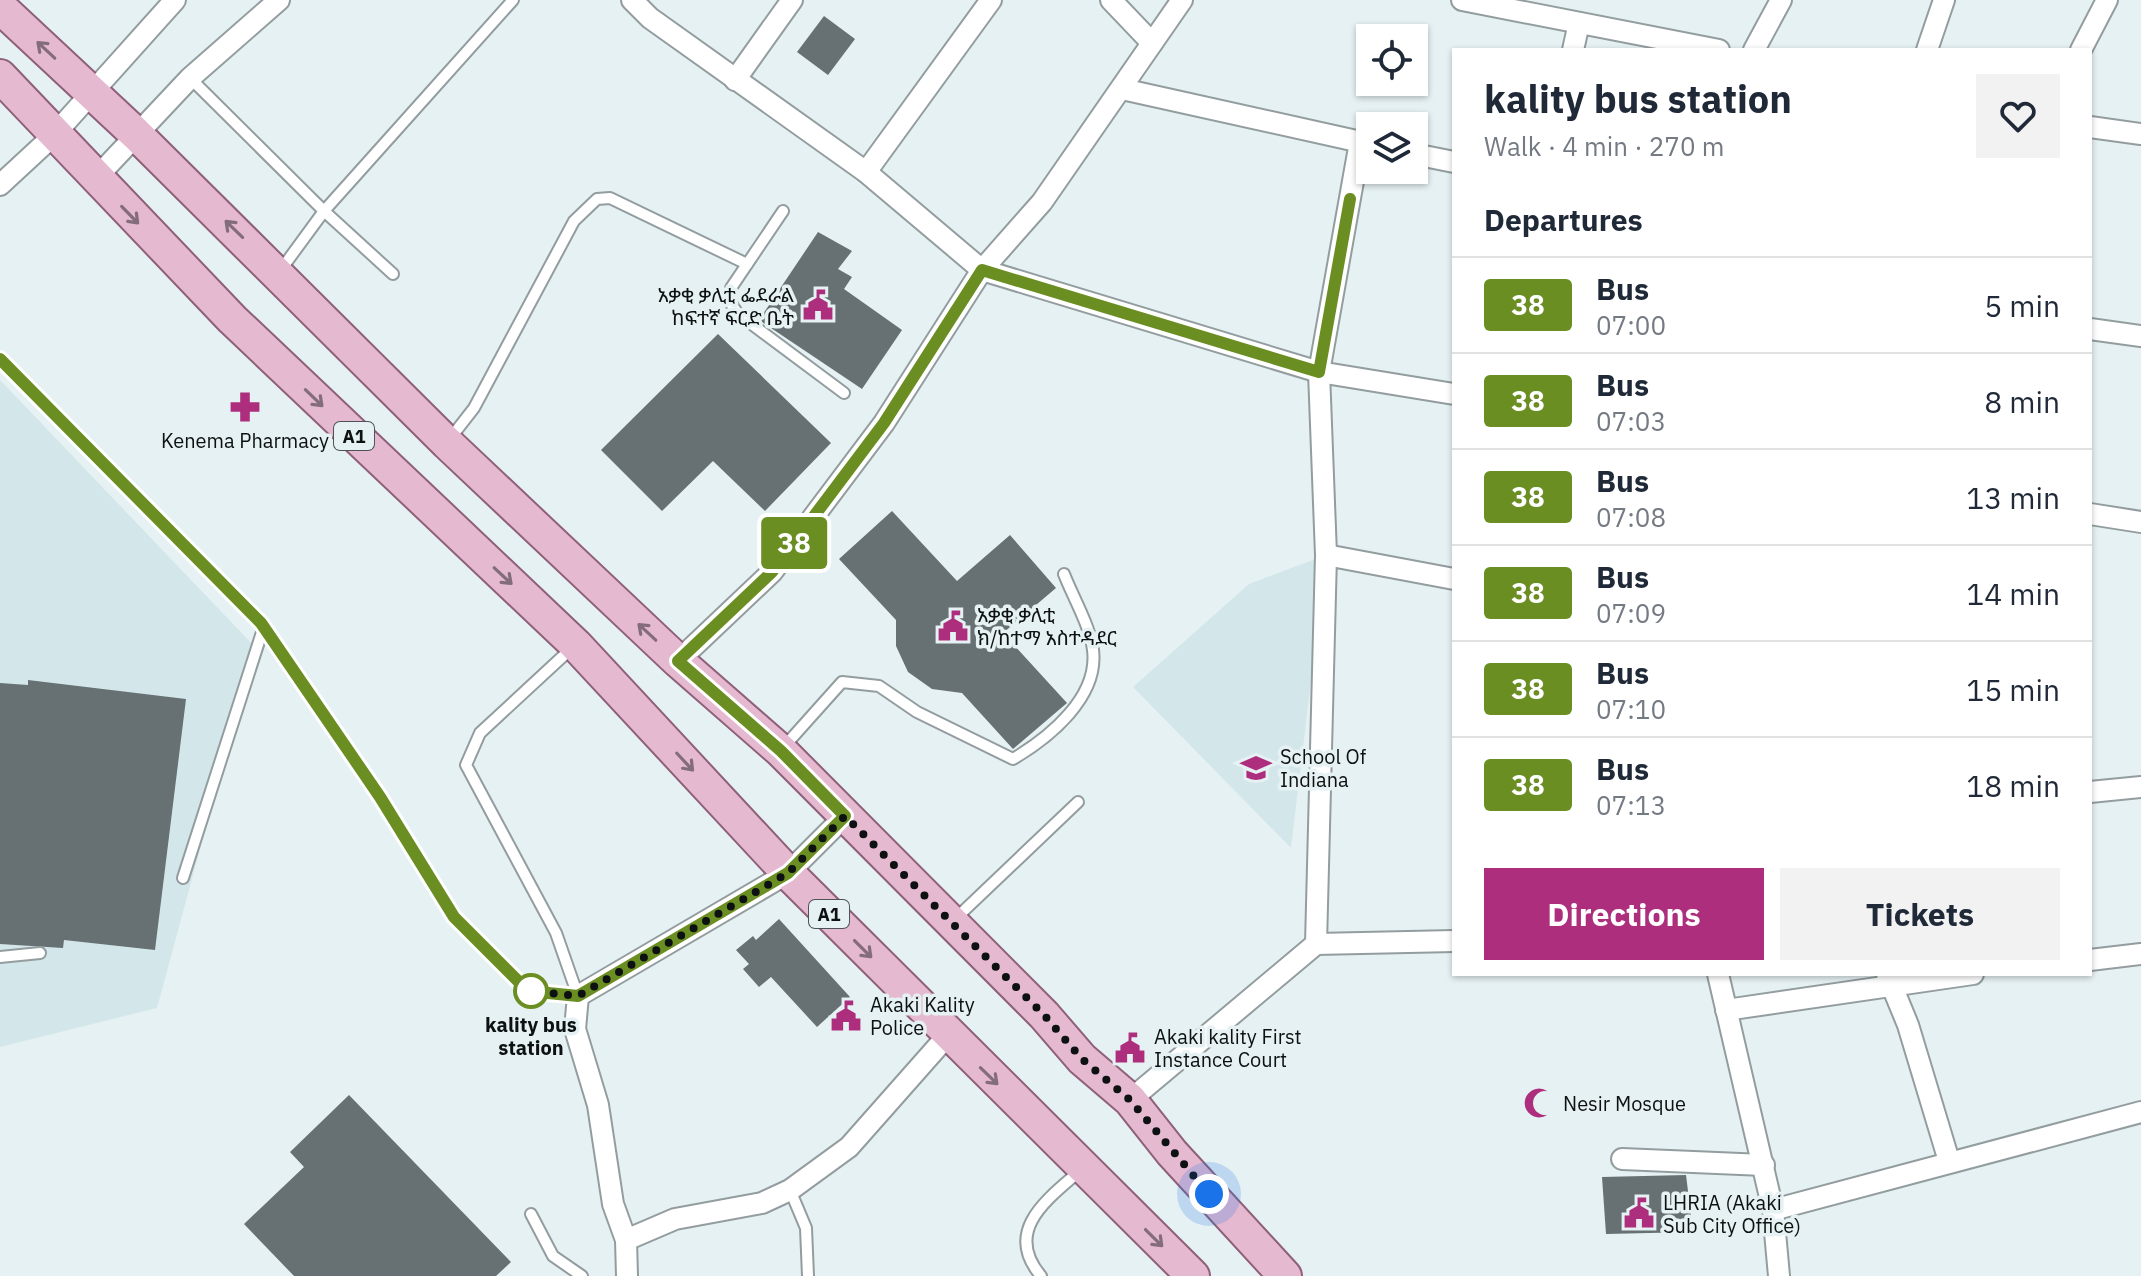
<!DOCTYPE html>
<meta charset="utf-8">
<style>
:root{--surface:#fff;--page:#f2f2f3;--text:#1f2937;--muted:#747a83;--line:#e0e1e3;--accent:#ad2e7c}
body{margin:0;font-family:"IBM Plex Sans","Noto Sans Ethiopic",sans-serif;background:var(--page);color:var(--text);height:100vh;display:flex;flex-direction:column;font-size:30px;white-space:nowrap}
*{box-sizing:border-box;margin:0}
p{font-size:26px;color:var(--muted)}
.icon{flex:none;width:44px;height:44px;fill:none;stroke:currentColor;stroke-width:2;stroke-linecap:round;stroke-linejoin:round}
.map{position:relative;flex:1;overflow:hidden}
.details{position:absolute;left:1452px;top:48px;width:640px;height:928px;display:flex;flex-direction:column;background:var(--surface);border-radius:0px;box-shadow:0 2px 6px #0004}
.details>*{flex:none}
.badge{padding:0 16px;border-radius:6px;font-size:28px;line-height:52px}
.fabs{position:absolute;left:1356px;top:24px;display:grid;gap:16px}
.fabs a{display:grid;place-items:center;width:72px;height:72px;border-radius:0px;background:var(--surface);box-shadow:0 2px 6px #0004;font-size:40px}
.you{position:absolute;width:40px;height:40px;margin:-20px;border:6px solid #fff;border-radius:50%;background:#1a73e8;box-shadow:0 0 0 12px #1a73e833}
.map>.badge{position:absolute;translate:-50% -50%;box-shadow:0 0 0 4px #fff}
h2{padding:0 32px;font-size:30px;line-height:72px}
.round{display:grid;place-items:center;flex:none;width:84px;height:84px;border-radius:0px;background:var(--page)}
.overview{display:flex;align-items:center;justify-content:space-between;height:136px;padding:0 32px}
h1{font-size:38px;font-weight:700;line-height:60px}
.action{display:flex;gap:16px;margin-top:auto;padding:16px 32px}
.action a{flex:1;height:92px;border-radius:0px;background:var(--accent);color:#fff;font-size:32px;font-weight:700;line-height:92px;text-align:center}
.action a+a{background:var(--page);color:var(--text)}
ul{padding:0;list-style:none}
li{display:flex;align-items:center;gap:24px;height:96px;padding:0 32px;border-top:2px solid var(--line)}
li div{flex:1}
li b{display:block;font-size:30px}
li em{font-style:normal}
li .badge{min-width:88px;font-weight:700;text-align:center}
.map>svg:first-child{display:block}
</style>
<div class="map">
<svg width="2141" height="1276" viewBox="0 0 2141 1276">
<rect width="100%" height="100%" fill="#e6f1f3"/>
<g fill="#d3e7eb">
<path d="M0 380 255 647 157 1008 0 1047Z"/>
<path d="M1326 555 1291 848 1133 687 1249 584Z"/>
</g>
<g fill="#677072">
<path d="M824 16 855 39 828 75 797 52Z"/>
<path d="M818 232 852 251 838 269 852 277 844 289 902 330 862 389 759 320Z"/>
<path d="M718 334 831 443 765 511 713 461 662 511 601 450Z"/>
<path d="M892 511 957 581 1010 535 1056 588 1003 633 1067 703 1013 749 962 693 932 689 908 672 896 646V620L839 559Z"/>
<path d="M28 680 186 699 155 950 64 940 63 948 0 944V683L28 685Z"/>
<path d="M779 919 850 997 817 1027 771 977 759 987 743 969 749 964 736 950 753 936 756 940Z"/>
<path d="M349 1095 511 1262 496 1276H294L244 1224 304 1167 290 1152Z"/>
<path d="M1686 1175 1693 1232 1606 1234 1602 1177Z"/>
</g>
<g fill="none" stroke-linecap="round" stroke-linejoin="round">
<g stroke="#939d9f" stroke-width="14">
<g id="service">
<path d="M190 78 324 211 393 274"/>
<path d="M783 211 731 288 730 302 738 314 844 393"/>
<path d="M280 271 324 211 513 0"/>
<path d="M0 359 261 623 263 629 183 878"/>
<path d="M449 440 474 408 574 221 597 199 610 198 747 264"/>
<path d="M263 629 380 797 454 917 528 991 578 996 556 933 466 765 480 733 574 646"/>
<path d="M782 749 842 682 879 686 917 712 1013 759C1050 737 1099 697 1093 650 1091 628 1072 595 1064 574"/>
<path d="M953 921 1078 802"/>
<path d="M0 957 40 953"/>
<path d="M790 1190 806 1228 808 1276"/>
<path d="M531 1214 553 1256 582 1276"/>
<path d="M1041 1276C1002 1230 1049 1198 1082 1169"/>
</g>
</g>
<g stroke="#939d9f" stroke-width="24">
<g id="minor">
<path d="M632 0 650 18 866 172 982 270 884 423 772 572 678 661"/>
<path d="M1111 0 1152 43"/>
<path d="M1182 0 1042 202 982 270 1319 372 1360 142"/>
<path d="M1462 0 1719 50"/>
<path d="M1573 50 1579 23"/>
<path d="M1754 50 1781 0"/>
<path d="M1927 50 1944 0"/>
<path d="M2081 50 2107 0"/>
<path d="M735 80 792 0"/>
<path d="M1122 89 1370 144"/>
<path d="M2090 127 2141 134"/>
<path d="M1414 154 1454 162"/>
<path d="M866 172 991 0"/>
<path d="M95 179 190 78 279 0"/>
<path d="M0 185 53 136 175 0"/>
<path d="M2090 329 2141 336"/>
<path d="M2090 514 2141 522"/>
<path d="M1326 555 1454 579"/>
<path d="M2090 792 2141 787"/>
<path d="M1316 944 1454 941"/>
<path d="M2090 960 2141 954"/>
<path d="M1718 974 1773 1210 1779 1276"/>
<path d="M1887 974 1908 1025 1949 1161"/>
<path d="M1726 1010 1973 974"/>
<path d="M1130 1100 1316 944 1326 555 1319 372 1454 394"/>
<path d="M1622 1159 1764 1165"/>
<path d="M1773 1210 2141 1112"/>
<path d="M626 1240 675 1219 762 1203 790 1190 849 1147 948 1035"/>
<path d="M627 1276 626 1240 613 1204 598 1105 575 1029 578 996 788 873 845 816"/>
</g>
</g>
<g stroke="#8e6079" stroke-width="36">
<g id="primary">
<path d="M0 7 136 134 447 443 678 661 781 751 1044 1015 1082 1059 1130 1100 1172 1153 1285 1276"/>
<path d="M0 76 232 319 576 645 788 873 1193 1276"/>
</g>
</g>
<use href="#service" stroke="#fff" stroke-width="10"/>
<use href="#minor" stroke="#fff" stroke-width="20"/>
<use href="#primary" stroke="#e5b9d0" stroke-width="32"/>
</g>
<defs><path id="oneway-shaft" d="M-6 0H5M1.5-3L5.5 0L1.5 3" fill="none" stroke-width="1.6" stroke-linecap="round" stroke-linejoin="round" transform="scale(2)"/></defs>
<g stroke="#846d7a">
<use href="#oneway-shaft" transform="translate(46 50) rotate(-137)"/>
<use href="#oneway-shaft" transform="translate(130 215) rotate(46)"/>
<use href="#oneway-shaft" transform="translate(234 229) rotate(-136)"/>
<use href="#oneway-shaft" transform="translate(314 398) rotate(44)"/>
<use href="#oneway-shaft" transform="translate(503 576) rotate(43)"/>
<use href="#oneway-shaft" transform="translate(647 632) rotate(-137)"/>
<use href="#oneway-shaft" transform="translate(685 762) rotate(47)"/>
<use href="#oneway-shaft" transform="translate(863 949) rotate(45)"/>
<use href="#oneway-shaft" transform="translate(989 1076) rotate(44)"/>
<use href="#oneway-shaft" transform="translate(1154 1238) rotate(45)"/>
</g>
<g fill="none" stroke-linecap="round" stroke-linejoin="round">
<g stroke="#fff" stroke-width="18">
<path id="line" d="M0 359 261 623 380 797 454 917 528 991 578 996 788 873 845 816 781 751 678 661 772 572 884 423 982 270 1319 372 1350 199"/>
</g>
<use href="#line" stroke="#6b8e23" stroke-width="12"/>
<path stroke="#0d1111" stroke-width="8" stroke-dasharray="0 14.4" d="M531 991H528L578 996 788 873 845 816 1044 1015 1082 1059 1130 1100 1209 1194"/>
</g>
<defs>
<g id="civic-bare" transform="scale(2.4)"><path d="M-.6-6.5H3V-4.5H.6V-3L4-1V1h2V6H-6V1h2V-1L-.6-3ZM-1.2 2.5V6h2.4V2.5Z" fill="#ad2e7c" stroke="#e6f1f3" stroke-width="2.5" paint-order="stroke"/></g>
<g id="pharmacy-bare" transform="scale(2.4)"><path d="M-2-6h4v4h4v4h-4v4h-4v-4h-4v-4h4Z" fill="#ad2e7c" stroke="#e6f1f3" stroke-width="2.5" paint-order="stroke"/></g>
<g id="school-bare" transform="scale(2.4)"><path d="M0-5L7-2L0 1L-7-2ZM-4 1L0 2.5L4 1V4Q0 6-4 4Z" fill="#ad2e7c" stroke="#e6f1f3" stroke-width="2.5" paint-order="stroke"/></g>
<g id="mosque-bare" transform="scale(2.4)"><path d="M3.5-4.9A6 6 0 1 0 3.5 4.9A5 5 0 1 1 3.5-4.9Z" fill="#ad2e7c" stroke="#e6f1f3" stroke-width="2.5" paint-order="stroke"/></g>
</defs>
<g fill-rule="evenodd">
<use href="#civic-bare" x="818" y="305"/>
<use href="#pharmacy-bare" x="245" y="407"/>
<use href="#civic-bare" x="953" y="626"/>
<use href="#school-bare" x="1256" y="768"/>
<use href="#civic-bare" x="846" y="1016"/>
<use href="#civic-bare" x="1130" y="1048"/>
<use href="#mosque-bare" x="1539" y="1103"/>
<use href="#civic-bare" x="1639" y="1213"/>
</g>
<circle fill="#fff" stroke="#6b8e23" stroke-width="4" cx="531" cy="991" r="16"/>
<g text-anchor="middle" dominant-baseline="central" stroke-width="7" stroke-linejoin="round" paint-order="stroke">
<g fill="#e6f1f3" stroke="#4e5455" stroke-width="2">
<rect x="334" y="422" width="40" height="28" rx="6"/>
<rect x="809" y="900" width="40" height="28" rx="6"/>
</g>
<g font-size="18" font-weight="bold" fill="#0d1111">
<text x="354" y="436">A1</text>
<text x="829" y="914">A1</text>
</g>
<g font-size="20" fill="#0d1111" stroke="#e6f1f3" text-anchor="start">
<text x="794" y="294" text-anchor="end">አቃቂ ቃሊቲ ፌደራል<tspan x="794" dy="23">ከፍተኛ ፍርድ ቤት</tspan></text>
<text x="245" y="440" text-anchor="middle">Kenema Pharmacy</text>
<text x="977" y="614">አቃቂ ቃሊቲ<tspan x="977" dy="23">ክ/ከተማ አስተዳደር</tspan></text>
<text x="1280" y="756">School Of<tspan x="1280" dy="23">Indiana</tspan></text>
<text x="870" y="1004">Akaki Kality<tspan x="870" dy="23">Police</tspan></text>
<text x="1154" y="1036">Akaki kality First<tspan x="1154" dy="23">Instance Court</tspan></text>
<text x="1563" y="1103">Nesir Mosque</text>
<text x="1663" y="1202">LHRIA (Akaki<tspan x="1663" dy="23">Sub City Office)</tspan></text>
</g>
<g font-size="20" font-weight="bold" fill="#0d1111" stroke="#e6f1f3">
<text x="531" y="1024">kality bus<tspan x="531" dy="23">station</tspan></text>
</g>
</g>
</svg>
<div class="fabs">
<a><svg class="icon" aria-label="locate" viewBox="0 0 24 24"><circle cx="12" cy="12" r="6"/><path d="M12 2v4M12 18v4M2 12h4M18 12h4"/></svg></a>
<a><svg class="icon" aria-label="layers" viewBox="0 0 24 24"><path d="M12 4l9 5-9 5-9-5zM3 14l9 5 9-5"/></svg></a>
</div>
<div class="you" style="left:1209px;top:1194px"></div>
<b class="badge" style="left:794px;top:543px;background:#6b8e23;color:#fff">38</b>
<section class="details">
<div class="overview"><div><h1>kality bus station</h1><p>Walk · 4 min · 270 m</p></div><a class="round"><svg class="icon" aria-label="heart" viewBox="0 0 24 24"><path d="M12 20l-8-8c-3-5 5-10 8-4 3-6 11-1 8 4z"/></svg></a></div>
<h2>Departures</h2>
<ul>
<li><span class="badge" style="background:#6b8e23;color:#fff">38</span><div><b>Bus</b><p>07:00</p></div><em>5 min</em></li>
<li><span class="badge" style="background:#6b8e23;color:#fff">38</span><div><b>Bus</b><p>07:03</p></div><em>8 min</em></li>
<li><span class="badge" style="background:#6b8e23;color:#fff">38</span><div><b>Bus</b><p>07:08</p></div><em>13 min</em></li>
<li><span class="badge" style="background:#6b8e23;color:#fff">38</span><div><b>Bus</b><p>07:09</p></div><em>14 min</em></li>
<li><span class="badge" style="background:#6b8e23;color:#fff">38</span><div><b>Bus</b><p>07:10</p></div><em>15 min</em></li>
<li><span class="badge" style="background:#6b8e23;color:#fff">38</span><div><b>Bus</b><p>07:13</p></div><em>18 min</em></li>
</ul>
<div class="action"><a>Directions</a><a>Tickets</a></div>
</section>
</div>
